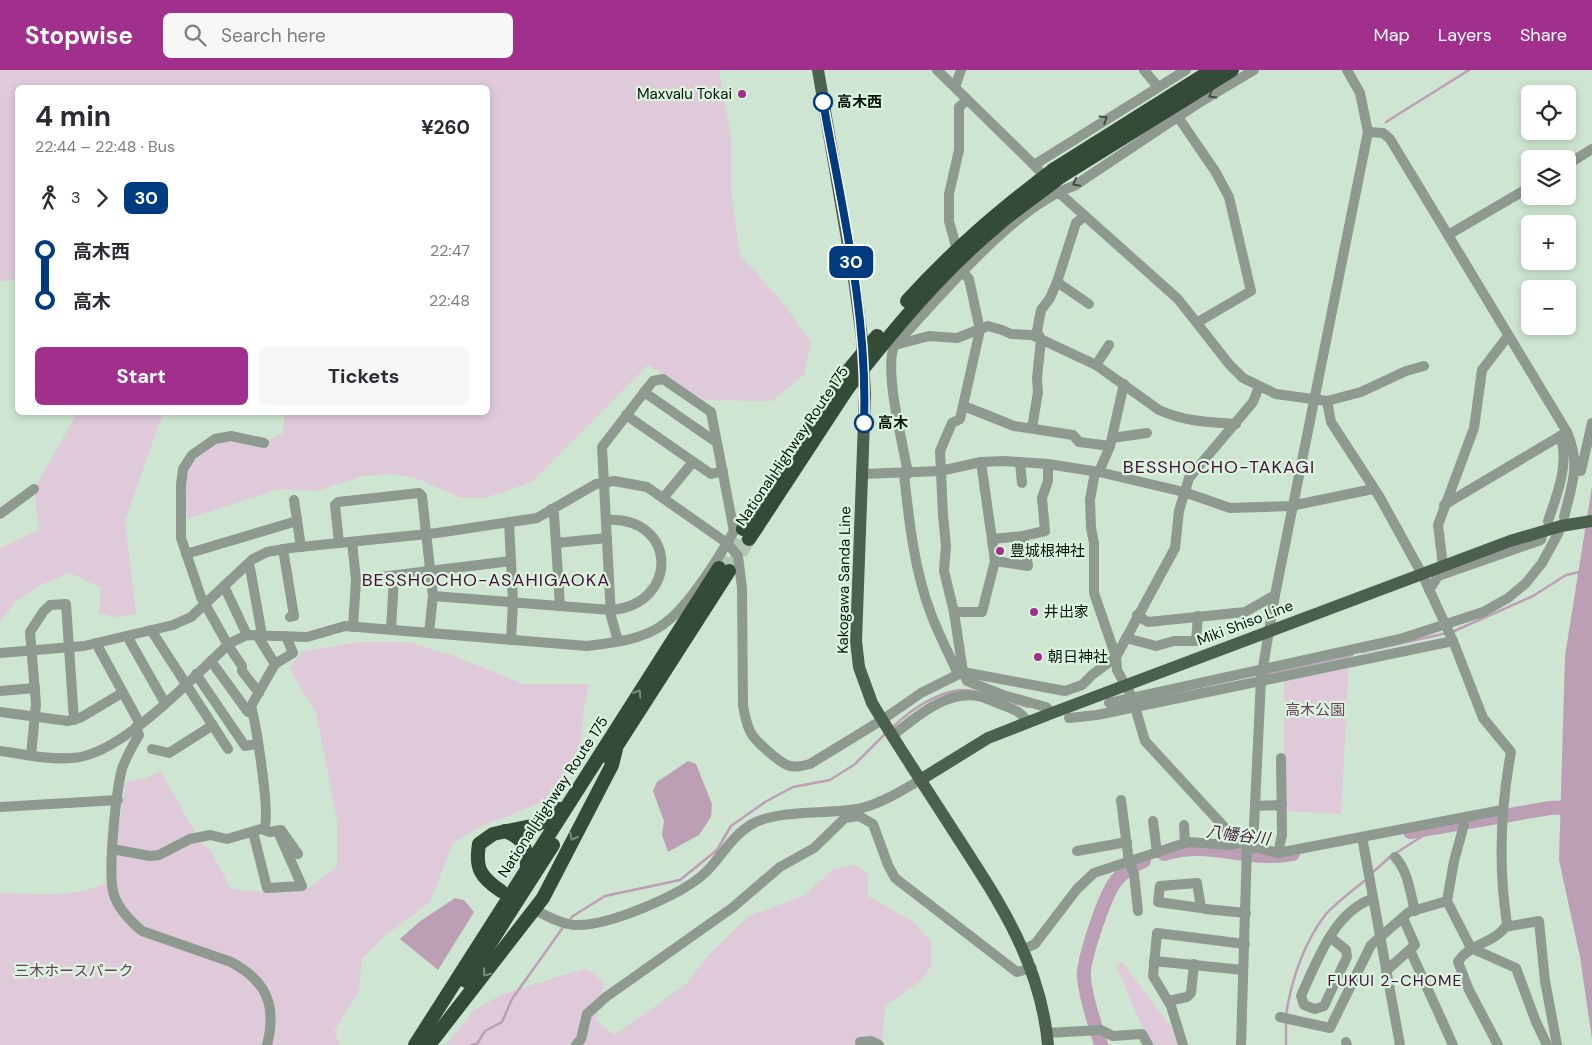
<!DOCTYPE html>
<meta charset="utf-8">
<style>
:root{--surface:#fff;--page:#f7f7f7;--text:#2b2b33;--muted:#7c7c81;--accent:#a1308d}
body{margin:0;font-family:"DM Sans","Noto Sans JP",sans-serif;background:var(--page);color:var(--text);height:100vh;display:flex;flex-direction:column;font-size:19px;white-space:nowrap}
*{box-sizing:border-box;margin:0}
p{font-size:16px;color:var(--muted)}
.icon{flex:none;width:28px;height:28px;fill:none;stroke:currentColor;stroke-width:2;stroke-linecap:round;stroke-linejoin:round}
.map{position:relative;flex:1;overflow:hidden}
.sheet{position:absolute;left:15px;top:15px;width:475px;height:330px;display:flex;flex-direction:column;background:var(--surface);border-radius:8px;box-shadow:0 2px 8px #0003}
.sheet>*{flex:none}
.badge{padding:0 10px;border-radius:8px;font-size:18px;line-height:32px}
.buttons{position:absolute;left:1521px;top:15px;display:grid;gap:10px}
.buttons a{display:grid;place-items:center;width:55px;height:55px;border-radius:8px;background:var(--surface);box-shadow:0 2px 8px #0003;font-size:25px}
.map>.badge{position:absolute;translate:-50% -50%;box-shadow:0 0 0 2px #fff}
.legs{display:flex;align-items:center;gap:8px;height:55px;padding:0 20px;font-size:16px}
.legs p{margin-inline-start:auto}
.overview{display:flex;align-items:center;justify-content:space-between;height:85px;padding:0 20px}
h1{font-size:28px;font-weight:700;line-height:38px}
.cta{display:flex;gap:10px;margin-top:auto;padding:10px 20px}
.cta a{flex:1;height:58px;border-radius:8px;background:var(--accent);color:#fff;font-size:20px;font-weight:700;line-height:58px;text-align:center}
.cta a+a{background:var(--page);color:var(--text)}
ul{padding:0 20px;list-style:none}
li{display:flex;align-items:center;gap:18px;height:50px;font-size:19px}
li i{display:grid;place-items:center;width:8px;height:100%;margin:0 6px;background:currentColor}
li i::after{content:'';width:12px;height:12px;margin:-6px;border:4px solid;border-radius:50%;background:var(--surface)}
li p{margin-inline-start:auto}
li:first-child i{background:linear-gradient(#0000 50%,currentColor 0)}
li:last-child i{background:linear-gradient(currentColor 50%,#0000 0)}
header{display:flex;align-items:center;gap:30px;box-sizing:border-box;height:70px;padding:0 25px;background:var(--accent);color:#fff}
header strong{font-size:24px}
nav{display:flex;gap:28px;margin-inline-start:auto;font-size:18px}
.search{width:350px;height:45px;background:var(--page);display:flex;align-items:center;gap:12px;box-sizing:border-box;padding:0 18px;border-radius:8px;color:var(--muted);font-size:19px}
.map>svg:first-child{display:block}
</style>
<header>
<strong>Stopwise</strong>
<div class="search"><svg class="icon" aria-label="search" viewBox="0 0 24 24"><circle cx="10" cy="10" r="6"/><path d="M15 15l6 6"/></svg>Search here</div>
<nav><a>Map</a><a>Layers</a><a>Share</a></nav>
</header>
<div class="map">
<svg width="1592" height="975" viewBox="0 0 1592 975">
<rect width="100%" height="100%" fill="#cee6d1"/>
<g fill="#dfcad9">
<path d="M0 0H719L731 66V120L740 185 781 230 811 272 804 305 772 331 705 330 648 295 532 412 485 428H461L418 409 393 404 363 406 317 421 279 419 187 449 185 406 193 393 208 379 227 370 264 373 283 363 285 343 488 342V18H18L17 209 0 212Z"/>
<path d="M77 343H163L125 451 136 544 114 547 99 543 101 518 70 503 38 516 16 531 0 552V478L39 460 34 419Z"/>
<path d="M359 572H409L457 587 523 614H589L584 639 579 686 546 731 484 755 453 773 430 832 385 866 362 889 359 922 334 961 340 975H0V823C37 823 82 830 114 808L116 772 126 712 146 708 161 701 200 772 211 781 231 819 265 822 309 818 337 796V751L316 643 289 598 303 581Z"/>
<path d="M1349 594 1341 744 1284 741V609Z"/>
<path d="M855 794 868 804V826L912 851 931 871V896L922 910 885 936 882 975H446L473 941 502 924 586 898 604 912 596 950 614 965 685 915 708 886 749 846 805 825 832 800Z"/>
<path d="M1122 892 1172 958 1177 975H1150L1116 896Z"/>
</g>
<g fill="#bd9fb5">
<path d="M1592 416V969L1580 887 1559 790 1565 586Z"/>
<path d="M688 691 696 694 712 734 711 747 699 765 668 782 662 765 664 751 653 721 657 712Z"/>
<path d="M455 828 464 830 474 842 438 900 400 869 419 852Z"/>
</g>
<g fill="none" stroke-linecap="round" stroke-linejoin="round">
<g stroke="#bd9fb5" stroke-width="2.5">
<path d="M1386 52 1469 0"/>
<path d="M1452 562 1533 526 1566 505 1580 502"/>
<path d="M1362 582 1447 563"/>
<path d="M1265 604 1352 585"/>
<path d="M1014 633 1028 637"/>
<path d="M892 658C912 638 949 613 977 622"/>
<path d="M1396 783 1429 762V759"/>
<path d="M1372 803 1391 786"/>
<path d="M568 852 573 846 605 826 680 810 717 780 731 756 765 732 793 717 830 710 855 694 886 663"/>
<path d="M1286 945C1291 911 1304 872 1326 844 1337 832 1352 821 1364 811"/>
<path d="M1286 952V975"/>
<path d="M471 975 477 974 485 961 502 952 512 929 564 856"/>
</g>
<g stroke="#bd9fb5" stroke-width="14">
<path d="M1410 762 1550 738 1592 736"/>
<path d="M1164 784C1208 769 1249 793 1293 784"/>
<path d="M1101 975C1095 953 1086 931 1084 908 1082 892 1105 824 1116 811 1122 803 1135 794 1144 791"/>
</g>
<g stroke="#b1c6b3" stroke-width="14" stroke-dasharray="14 7" stroke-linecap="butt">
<path d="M719 498 743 459"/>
<path d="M729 501 749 469"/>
</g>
<g stroke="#8e998f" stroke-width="10">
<path d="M937 0 1034 95 1057 121 1178 229 1229 294 1243 308 1276 324 1327 331 1361 322 1406 301 1424 296"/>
<path d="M1144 0 1158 17"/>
<path d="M955 17 961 0"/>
<path d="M1178 47 1215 101 1229 127 1251 221 1198 252"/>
<path d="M1368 62 1383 63 1390 69 1567 362C1581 395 1572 414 1564 447"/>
<path d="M1568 94 1592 79"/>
<path d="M1034 95 1186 0"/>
<path d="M1448 165 1530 117"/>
<path d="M1057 212 1089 234"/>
<path d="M895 275 929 266 957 268 988 256 1002 260 1011 264 1032 265 1096 295 1159 340C1186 352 1208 352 1236 354"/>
<path d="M1096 295 1109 275"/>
<path d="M644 322 713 370H716"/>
<path d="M1327 331 1331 352 1379 426 1422 504 1453 571 1483 648 1511 682C1500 741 1498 795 1507 854 1497 873 1469 873 1458 892L1469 920 1498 975"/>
<path d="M964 336 1014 356 1073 365 1079 372 1110 376"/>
<path d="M626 345 711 404 723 401"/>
<path d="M1032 358 1038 322 1037 308 1041 270 1037 261 1041 240 1050 228 1057 212 1076 153 1085 146"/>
<path d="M1112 368 1147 363"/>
<path d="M981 392 995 491 982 542H954L963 602 967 611 1003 625 1046 637 1052 643"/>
<path d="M1020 392 1022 413"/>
<path d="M1576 400 1581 401 1592 353"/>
<path d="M1095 402 1090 430 1091 458 1094 473V523L1116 587 1117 600 1132 627 1145 671 1239 773"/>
<path d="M1099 402 1110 376 1124 314"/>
<path d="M862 404 940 401 981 392 1004 391 1048 394 1099 402 1184 422 1230 438 1291 436 1373 419"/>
<path d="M904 404C909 451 914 499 931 544 939 565 949 584 958 604"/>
<path d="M908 404C903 373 884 303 894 276 938 229 1015 135 1074 116L1197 34 1254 0"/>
<path d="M664 427 693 392"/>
<path d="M294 430 301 477"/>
<path d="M1444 435 1567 362"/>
<path d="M551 439 554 444 560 536"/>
<path d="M0 444 34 419"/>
<path d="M1548 451C1557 425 1570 392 1560 366"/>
<path d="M509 452 513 532 511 570"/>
<path d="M992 469 1023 466 1045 461 1042 428 1048 411V394"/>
<path d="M352 472 356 510 353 557"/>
<path d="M339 473 335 435 338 432 419 423 422 426 433 526 429 563"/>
<path d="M556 473 607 468"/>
<path d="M283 479 294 546 290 547"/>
<path d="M186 484 297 451"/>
<path d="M995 491 1028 496 1023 466"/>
<path d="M247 495 250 498 262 565"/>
<path d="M1443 496 1438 455 1474 358 1482 300 1508 266"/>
<path d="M356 510 511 491"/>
<path d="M224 516 247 565"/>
<path d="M1429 520 1438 506 1541 470 1542 466"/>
<path d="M433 526 611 540C679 535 679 446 606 450"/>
<path d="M954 542 944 501 946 476 943 445 940 381 952 353 960 349 980 260 969 209 963 202 949 151V124L959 80V37L967 30"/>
<path d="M1137 545 1148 552 1245 542 1275 525"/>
<path d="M151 560 228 679"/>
<path d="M391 560 394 506"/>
<path d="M257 565 275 594"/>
<path d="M127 566 165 633"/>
<path d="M1126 568 1156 576 1174 571H1196L1198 546"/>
<path d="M96 573 140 654"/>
<path d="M0 583 84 576 173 555 191 547 253 489 267 482 290 478 437 463 537 448 596 414 614 411 647 417 727 473 738 486 742 518 743 636C745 645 746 654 751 663 755 671 778 691 787 695 795 698 802 696 810 694L882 650 921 623 963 602 1065 621 1082 615 1092 605 1116 587 1175 478 1179 441 1189 408 1253 332 1259 317"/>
<path d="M211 591 248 642 252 641"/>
<path d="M196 604 245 676 258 674"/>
<path d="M0 621 35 618"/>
<path d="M259 623 242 601V596L228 575 201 527 181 468V415L183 399 192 385 215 369 231 366 264 373"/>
<path d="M1109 633 1400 569 1483 542 1508 528 1526 513 1542 493 1559 462"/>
<path d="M0 642 68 651 80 648 122 623"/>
<path d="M1069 648 1097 645 1453 571"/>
<path d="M136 657 139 665C133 675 126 687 122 699 116 722 107 805 114 825 119 840 130 851 142 861L231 892C267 911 277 936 267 975"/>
<path d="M892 666C916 647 948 618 982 627 988 629 994 632 1000 634 1013 639 1020 641 1028 652"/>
<path d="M152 679 169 683 213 655"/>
<path d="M0 681C23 684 48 690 72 688 121 686 194 606 230 573L247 565 307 567 345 556 587 576C611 573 641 570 661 556 687 539 719 487 734 461L711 342 663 309 653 311 649 316 602 377 611 546 618 571"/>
<path d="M31 685 36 634 30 562 43 542 50 535 66 534 74 650"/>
<path d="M1121 730 1129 792 1134 804 1138 841"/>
<path d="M1255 736 1282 735"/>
<path d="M0 737 118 730"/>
<path d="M1153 751 1157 783"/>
<path d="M1184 755 1185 773"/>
<path d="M1464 755 1454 791 1447 831 1471 878 1516 898 1536 952 1547 975"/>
<path d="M264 759C271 745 256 655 251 636L275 594 293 583 286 566"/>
<path d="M253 762 267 818 302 816 279 764"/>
<path d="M1362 767 1400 975"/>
<path d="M1253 778 1261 609 1275 525 1368 62 1360 23 1347 0"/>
<path d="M112 779 150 786 159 785 190 769 210 765 227 769 261 759 270 762 281 760 298 784"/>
<path d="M1077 781 1127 772"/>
<path d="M1278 783 1282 765 1281 688"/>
<path d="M1395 787C1408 801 1410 822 1415 841"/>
<path d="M1201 838 1197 813 1160 816 1158 832 1201 838 1205 839 1246 843"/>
<path d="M535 840C547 846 561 854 574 855 607 857 682 825 706 802 722 786 733 764 754 753 781 739 831 745 862 738 884 732 901 721 920 710"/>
<path d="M1505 857 1539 851 1545 911 1557 975"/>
<path d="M1330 867 1346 880 1347 887 1324 936 1315 939 1304 935 1301 926C1317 891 1334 842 1372 829"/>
<path d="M1024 879 1035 874 1077 819 1094 803 1188 772 1228 775 1239 773 1278 783 1502 740"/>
<path d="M1410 880 1453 975"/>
<path d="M1154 891 1243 900"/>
<path d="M1386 901 1415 875 1403 848"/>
<path d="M1168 931 1187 927 1191 923 1194 894"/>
<path d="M1280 947 1330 958 1371 875 1409 842 1447 831"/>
<path d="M1047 963 1101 960 1113 966 1142 964 1148 975"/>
<path d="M860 972 871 971 879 975"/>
<path d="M1346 972 1347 975"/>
<path d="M576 975 581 969 587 944 606 927 732 838 780 797 814 778 845 748 859 746 873 754 888 795 895 808 1017 902 1032 898"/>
<path d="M1183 975 1171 936 1153 906 1157 863 1245 874"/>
<path d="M1241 975 1247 776"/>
</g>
<g stroke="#4b604e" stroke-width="12">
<path d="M818 0 855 216 862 269 865 324 856 571 859 597 872 633C899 678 928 721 956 765 999 831 1041 894 1048 975"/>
<path d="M920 710 988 668 1052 643 1510 471 1561 456 1592 451"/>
</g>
<g stroke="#344c37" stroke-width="14">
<path d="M1053 100 1212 0"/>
<path d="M1060 107 1232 0"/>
<path d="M743 459 847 302"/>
<path d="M749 469 848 318"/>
<path d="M609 688 729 501"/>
<path d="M505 761C525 769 527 778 527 798"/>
<path d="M501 821C480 807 475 798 479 774L493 764 536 755 555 746 560 739"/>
<path d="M466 911 553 775"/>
<path d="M415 975 719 498"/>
<path d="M429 975 543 828 612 695 616 679"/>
</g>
<g stroke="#344c37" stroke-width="14">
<path d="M907 231C953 180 999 141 1053 100"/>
<path d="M847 302 877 266"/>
<path d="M848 318C894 259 942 201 1000 153 1019 137 1040 123 1060 107"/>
</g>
</g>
<defs><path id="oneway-chevron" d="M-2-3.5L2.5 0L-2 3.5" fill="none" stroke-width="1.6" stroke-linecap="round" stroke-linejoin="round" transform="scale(1.25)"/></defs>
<g stroke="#454f46">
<use href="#oneway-chevron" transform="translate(1212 25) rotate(149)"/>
<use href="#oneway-chevron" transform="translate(1104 49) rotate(-32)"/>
<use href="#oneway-chevron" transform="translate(1076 113) rotate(152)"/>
</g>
<g stroke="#778f7a">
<use href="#oneway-chevron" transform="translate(638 623) rotate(-57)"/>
<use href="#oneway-chevron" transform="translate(573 767) rotate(117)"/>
<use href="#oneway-chevron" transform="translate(486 903) rotate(128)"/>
</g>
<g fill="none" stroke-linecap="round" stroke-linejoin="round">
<g stroke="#fff" stroke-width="11">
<path id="line-1" d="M823 32C842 138 868 245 864 353"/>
</g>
<use href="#line-1" stroke="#003b80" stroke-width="8"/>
</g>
<g fill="#a1308d" stroke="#dbf4de" stroke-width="2">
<circle cx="742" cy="24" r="5"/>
<circle cx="1000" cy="481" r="5"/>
<circle cx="1034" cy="542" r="5"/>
<circle cx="1038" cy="587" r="5"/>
</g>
<g fill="#fff" stroke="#003b80" stroke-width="2.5">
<circle cx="823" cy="32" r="9"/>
<circle cx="864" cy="353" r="9"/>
</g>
<g text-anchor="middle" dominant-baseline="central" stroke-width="4.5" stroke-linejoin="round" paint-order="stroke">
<g font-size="15" fill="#0a120b" stroke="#dbf4de" text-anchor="start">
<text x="732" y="24" text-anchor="end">Maxvalu Tokai</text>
<text x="1010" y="481">豊城根神社</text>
<text x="1044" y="542">井出家</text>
<text x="1048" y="587">朝日神社</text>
</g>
<g font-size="15" font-weight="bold" fill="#0a120b" stroke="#dbf4de" text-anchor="start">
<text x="837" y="32">高木西</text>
<text x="878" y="353">高木</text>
</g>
<g font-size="15" fill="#0a120b" stroke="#dbf4de">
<text transform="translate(792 376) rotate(-56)">National Highway Route 175</text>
<text transform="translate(844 510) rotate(-89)">Kakogawa Sanda Line</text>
<text transform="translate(1245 553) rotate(-21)">Miki Shiso Line</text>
<text transform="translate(553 727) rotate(-57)">National Highway Route 175</text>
</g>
<g font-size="15" fill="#6b4061" stroke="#dbf4de">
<text x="1315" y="640">高木公園</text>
<text x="74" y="901">三木ホースパーク</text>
</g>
<g font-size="16" font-style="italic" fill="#471f3f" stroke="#dbf4de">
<text transform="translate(1238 765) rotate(7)">八幡谷川</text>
</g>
<g font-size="16" letter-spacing="1" fill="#450f3c" stroke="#dbf4de">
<text x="1395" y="910">FUKUI 2-CHOME</text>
</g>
<g font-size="18" letter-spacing="1" fill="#450f3c" stroke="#dbf4de">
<text x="1219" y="397">BESSHOCHO-TAKAGI</text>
<text x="486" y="510">BESSHOCHO-ASAHIGAOKA</text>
</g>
</g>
</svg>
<div class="buttons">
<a><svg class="icon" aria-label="locate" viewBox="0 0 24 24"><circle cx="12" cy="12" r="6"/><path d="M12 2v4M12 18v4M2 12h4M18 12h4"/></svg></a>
<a><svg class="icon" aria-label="layers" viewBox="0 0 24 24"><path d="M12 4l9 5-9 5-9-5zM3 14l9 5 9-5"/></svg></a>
<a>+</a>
<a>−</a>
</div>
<b class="badge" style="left:851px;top:192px;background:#003b80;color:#fff">30</b>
<section class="sheet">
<div class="overview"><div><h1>4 min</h1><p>22:44 – 22:48 · Bus</p></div><b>¥260</b></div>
<div class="legs"><svg class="icon" aria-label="walk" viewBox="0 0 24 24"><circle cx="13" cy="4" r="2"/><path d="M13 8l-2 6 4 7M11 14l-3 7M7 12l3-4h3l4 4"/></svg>3<svg class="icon" aria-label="forward" viewBox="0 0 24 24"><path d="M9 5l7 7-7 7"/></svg><b class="badge" style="background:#003b80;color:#fff">30</b></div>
<ul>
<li><i style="color:#003b80"></i><b>高木西</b><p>22:47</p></li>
<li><i style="color:#003b80"></i><b>高木</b><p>22:48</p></li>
</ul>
<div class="cta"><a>Start</a><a>Tickets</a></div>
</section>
</div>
